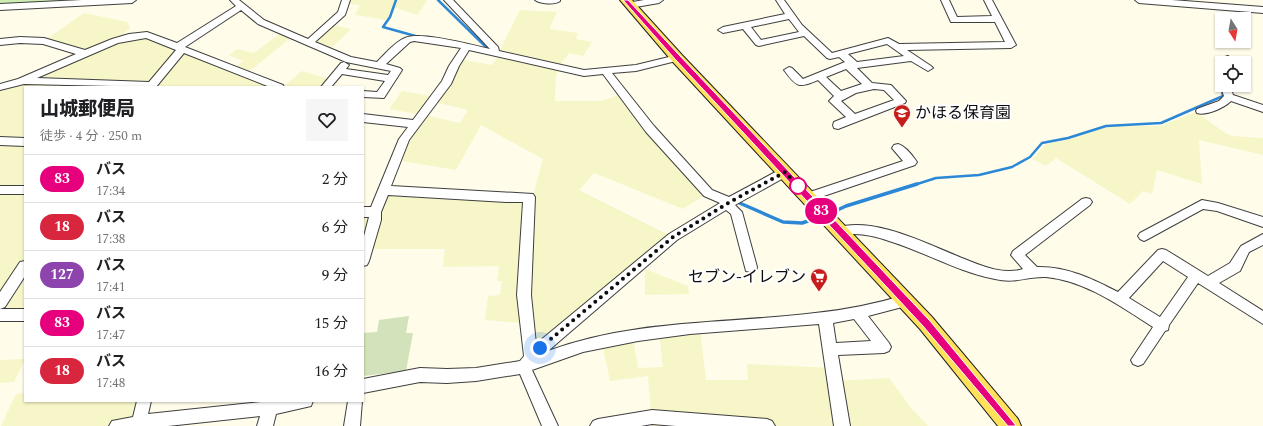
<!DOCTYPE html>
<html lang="ja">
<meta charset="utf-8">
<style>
:root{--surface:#fff;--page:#f6f6f6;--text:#202124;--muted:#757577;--line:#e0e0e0}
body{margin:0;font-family:Spectral,"Noto Sans JP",serif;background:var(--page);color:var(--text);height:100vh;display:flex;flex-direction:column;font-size:15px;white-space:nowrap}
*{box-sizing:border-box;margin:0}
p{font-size:13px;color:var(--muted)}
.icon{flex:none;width:22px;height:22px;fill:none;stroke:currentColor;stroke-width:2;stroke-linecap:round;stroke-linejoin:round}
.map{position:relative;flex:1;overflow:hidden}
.details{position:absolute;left:24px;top:86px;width:340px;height:316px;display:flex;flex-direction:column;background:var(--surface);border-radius:0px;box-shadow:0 1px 3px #0004}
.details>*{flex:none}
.badge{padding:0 8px;border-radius:13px;font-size:14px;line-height:26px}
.needle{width:26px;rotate:169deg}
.buttons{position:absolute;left:1215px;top:12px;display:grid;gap:8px}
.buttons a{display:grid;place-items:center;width:36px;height:36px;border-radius:0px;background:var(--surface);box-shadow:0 1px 3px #0004;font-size:20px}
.you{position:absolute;width:20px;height:20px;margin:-10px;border:3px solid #fff;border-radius:50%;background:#1a73e8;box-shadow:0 0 0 6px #1a73e833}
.map>.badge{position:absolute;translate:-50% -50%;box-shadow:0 0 0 2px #fff}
.round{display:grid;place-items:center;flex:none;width:42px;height:42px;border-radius:0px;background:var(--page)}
.summary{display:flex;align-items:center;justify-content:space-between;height:68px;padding:0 16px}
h1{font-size:19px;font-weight:800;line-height:30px}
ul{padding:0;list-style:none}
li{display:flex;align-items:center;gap:12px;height:48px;padding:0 16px;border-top:1px solid var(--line)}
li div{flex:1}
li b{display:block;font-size:15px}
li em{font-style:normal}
li .badge{min-width:44px;font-weight:700;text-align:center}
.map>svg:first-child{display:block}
</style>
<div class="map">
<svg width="1263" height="426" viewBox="0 0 1263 426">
<rect width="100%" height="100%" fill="#fffcea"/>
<g fill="#f7f6c8" fill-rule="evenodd">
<path d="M346 0H427L418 15 393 7 388 20 355 15 360 5 346 3Z"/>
<path d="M520 10 557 12 549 29 578 33 576 39 592 42 583 56 569 53 560 65 499 52Z"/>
<path d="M84 13 127 22 130 28 116 40 138 35 233 69 243 61 229 55 237 49 254 53 282 32 293 36 246 74 279 87H25V186H0V87L82 54 44 41Z"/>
<path d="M330 24 351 29 329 50 309 43Z"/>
<path d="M500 55 561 68 556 75 555 101H602L623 93 708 193 683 209 594 173 579 190 673 237 550 335 534 346 529 294 533 195 543 159 481 125 456 170 396 160 423 115 389 109 402 91 437 97 459 59 492 65ZM434 102 468 110 460 123 424 115Z"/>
<path d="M302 71 332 80 326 87H283Z"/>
<path d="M1196 112 1225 133 1232 136 1263 138V155L1199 140 1202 184 1157 170 1152 194 1143 191 1130 204 1056 158 1046 166 1032 159 1046 144 1070 139 1106 127 1116 126H1160Z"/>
<rect x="0" y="190" width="25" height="125"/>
<path d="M383 190 525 202 522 323 485 320 488 296 500 295 502 281H497L499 266 443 267 445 249H367L363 261V212H375Z"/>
<path d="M645 269 688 286 689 294 645 295Z"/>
<path d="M700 328 706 380H748L747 364 834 368 836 381 889 378 911 408 928 426H652L648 376 610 381 602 343 633 337 638 368 663 367 659 332Z"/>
<path d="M25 359 14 382 0 383V360Z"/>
<path d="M25 393V401H144L139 423 117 426H1L16 394Z"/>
</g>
<path fill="#ccecb1" d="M0 0H97L0 4Z"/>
<path fill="#d2e2ba" d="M409 316 406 333H413L406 371 363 376V333L377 332 379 320Z"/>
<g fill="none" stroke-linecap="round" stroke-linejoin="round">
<g stroke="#2c88d7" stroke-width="2.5">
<path d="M396 0 390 17 383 27 419 37"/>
<path d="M438 0 487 48"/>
<path d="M914 185 936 178 979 175 1012 167 1030 157 1042 143 1068 138 1106 126 1161 123 1223 96 1220 80 1222 71"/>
</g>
<g stroke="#2c88d7" stroke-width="3.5">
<path d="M735 201 783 222 802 223 820 217"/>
<path d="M829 214 846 206 917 184"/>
</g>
<g stroke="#3f3f3f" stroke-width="2">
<g id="minor">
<path d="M82 0H136L132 3 0 10V4Z"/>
<path d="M230 0H239L264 20 308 39 338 12 342 0H350L345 15 315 42 351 57 377 62C385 54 395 42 405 38 420 31 472 45 490 49L444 0H453L498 47 499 51 584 70 636 65 677 55 680 56 682 58 680 60 636 71 612 73 654 126 712 190 729 197 781 169H789L791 172 789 175 735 205 742 212 757 267 756 271 751 272 746 271 731 214 726 210 677 240 548 351C634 319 726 324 815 313 846 310 875 304 905 295L910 297 912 301 910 305 868 316 889 343 891 347 889 351 884 353 838 355 850 426H834L819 324 690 334 638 341 583 352 532 370 558 426H542L520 374 476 381 447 383 420 382 363 393V379L420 368 447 369 476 368 520 361 524 356 517 295 523 202H506L388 195 381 212V220L369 261 367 265 363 266V240L369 217H363V207H371L399 139 408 127 363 122V114L413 120 442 81 449 66 461 48 414 41 410 42 386 64 400 68 402 70 384 98 363 97V91L377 92 385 81 342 74 331 87H321L341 63 344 62 349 65 346 69 388 75 391 71 346 62 258 24 241 10 185 47 283 85 284 87H270L184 53 156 87 24 84 0 90V84L18 79 76 54 43 44 20 43 0 45V39L20 37 44 38 85 50 112 39 129 34 147 32 177 43 236 6ZM146 38 176 50 149 82 37 78 118 43ZM469 50 584 76 603 74 646 132 704 196 720 203 669 234 536 344 531 295 535 197 533 194 391 186 409 140 451 84 459 66ZM854 319 871 341 836 343 833 323Z"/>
<path d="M535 0H560V1C555 5 540 4 535 0Z"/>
<path d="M644 0H663L659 3 630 8 626 5 627 3Z"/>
<path d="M776 0H784L802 25 832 53 888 38 899 44 1005 42 995 22H951L941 0H949L957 17 992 16 984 0H992L1016 45 1011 48 907 50 931 66 933 68 928 71 911 61 857 68 872 83 891 85 906 101 905 103 838 129 834 128 833 125 834 122 846 117 829 101 834 96 818 80C799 88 797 88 784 70L789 67 792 68 803 79 845 62 839 57 830 59 827 58 804 36 759 46 756 45 743 29 723 33 718 30 723 27 785 14ZM789 19 799 32 761 40 751 27ZM887 44 904 56 857 62 848 54ZM846 69 862 84 841 91 826 77ZM874 89 884 90 894 100 855 114 841 101 856 93Z"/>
<path d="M1135 0H1172L1263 7V13L1139 3Z"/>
<path d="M1228 56 1233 59 1232 63H1222L1225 57Z"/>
<path d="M1222 83V85H1230L1233 95 1263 105V112L1231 101C1224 108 1206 116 1197 113L1196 111 1197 109 1219 101 1224 96 1220 85Z"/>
<path d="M0 137 25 138V146L0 145Z"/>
<path d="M898 144C905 146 913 156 917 162L915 165 812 200 808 201 804 200 802 197 804 194 903 161 892 148 894 145Z"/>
<rect x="0" y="186" width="25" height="8"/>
<path d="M1086 198 1090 199 1092 202 1090 205 1025 255 1037 267C1066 266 1093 279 1118 292L1158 250 1162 249 1166 250 1208 276 1230 263 1241 246 1263 234V245L1249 252 1240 271 1219 283 1263 311V324L1198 283 1169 325 1168 330 1165 331 1143 364 1138 366 1133 364 1131 360 1153 327C1120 306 1086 281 1046 277 1027 276 1016 284 995 279 958 272 925 252 889 241 878 237 865 234 854 234 847 234 842 236 836 234L834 231 836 228C874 215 931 246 967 260 984 267 1005 275 1023 269L1011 255 1013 251 1082 199ZM1163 261 1188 277 1160 317 1129 298Z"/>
<path d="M1202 200 1218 203 1263 217V227L1217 211 1203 209 1148 239 1144 241 1140 239 1138 236 1140 233Z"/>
<path d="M25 261V276L5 307 0 309V292L20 262Z"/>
<rect x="0" y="309" width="25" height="12"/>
<path d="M137 401H151L148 414 270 401H313L311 406 276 414 273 426H257L260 416 168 426H109L112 421 133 417Z"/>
<path d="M348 401H362L360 426H344Z"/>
<path d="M652 410 767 419 772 421 775 426H676L652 424 641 426H590L593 421 598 419Z"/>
</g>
</g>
<g stroke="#1d1d1d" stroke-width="2">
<path id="major" d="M620 0H632L682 55 932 317 1018 419 1021 426H998L920 329 672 61Z"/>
</g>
<use href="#minor" fill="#fff" fill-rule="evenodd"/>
<use href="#major" fill="#ffe25a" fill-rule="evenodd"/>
</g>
<path fill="#e6007e" stroke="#fff" d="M623 0H628L680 56 930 321 1014 423 1016 426H1008L923 326 675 59Z"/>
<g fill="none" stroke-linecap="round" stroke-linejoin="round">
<path stroke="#0c0c0c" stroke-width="4" stroke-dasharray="0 7.2" d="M540 348 673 237 730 202 785 172 800 188 798 186"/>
</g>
<defs>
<g id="school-pin" transform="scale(0.9)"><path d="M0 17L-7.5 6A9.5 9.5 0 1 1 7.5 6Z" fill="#c51d1a" stroke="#fff"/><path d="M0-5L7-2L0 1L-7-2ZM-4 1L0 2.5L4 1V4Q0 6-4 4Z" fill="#fff"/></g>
<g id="supermarket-pin" transform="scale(0.9)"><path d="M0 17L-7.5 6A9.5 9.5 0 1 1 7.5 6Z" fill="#c51d1a" stroke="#fff"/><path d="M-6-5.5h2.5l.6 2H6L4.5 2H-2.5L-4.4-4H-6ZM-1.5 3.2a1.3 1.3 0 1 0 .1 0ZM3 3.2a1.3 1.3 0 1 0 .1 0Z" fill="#fff"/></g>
</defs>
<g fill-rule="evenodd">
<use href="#school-pin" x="902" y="113"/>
<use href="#supermarket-pin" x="819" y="277"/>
</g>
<circle fill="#fff" stroke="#e6007e" stroke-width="2" cx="798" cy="186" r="8"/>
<g text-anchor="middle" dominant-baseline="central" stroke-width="4" stroke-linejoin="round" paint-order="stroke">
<g font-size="16" fill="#0c0c0c" stroke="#fff" text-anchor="start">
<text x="915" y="113">かほる保育園</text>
<text x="806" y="277" text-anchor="end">セブン-イレブン</text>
</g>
</g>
</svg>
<div class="buttons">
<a><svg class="needle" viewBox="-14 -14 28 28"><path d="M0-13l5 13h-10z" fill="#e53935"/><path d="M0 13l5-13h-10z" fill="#757577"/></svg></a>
<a><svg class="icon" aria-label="locate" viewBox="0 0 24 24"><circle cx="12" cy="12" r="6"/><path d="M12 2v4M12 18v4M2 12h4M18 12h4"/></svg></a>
</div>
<div class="you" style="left:540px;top:348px"></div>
<b class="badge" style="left:821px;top:211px;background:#e6007e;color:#fff">83</b>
<section class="details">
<div class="summary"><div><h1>山城郵便局</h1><p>徒歩 · 4 分 · 250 m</p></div><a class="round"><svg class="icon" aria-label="heart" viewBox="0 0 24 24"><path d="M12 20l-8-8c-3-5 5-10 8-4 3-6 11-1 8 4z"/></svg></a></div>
<ul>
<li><span class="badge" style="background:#e6007e;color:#fff">83</span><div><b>バス</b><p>17:34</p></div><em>2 分</em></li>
<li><span class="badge" style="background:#d7263d;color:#fff">18</span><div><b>バス</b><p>17:38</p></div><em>6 分</em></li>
<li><span class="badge" style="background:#8e44ad;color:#fff">127</span><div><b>バス</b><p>17:41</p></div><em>9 分</em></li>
<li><span class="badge" style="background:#e6007e;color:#fff">83</span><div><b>バス</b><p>17:47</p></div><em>15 分</em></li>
<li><span class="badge" style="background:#d7263d;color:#fff">18</span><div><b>バス</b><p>17:48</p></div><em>16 分</em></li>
</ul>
</section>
</div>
